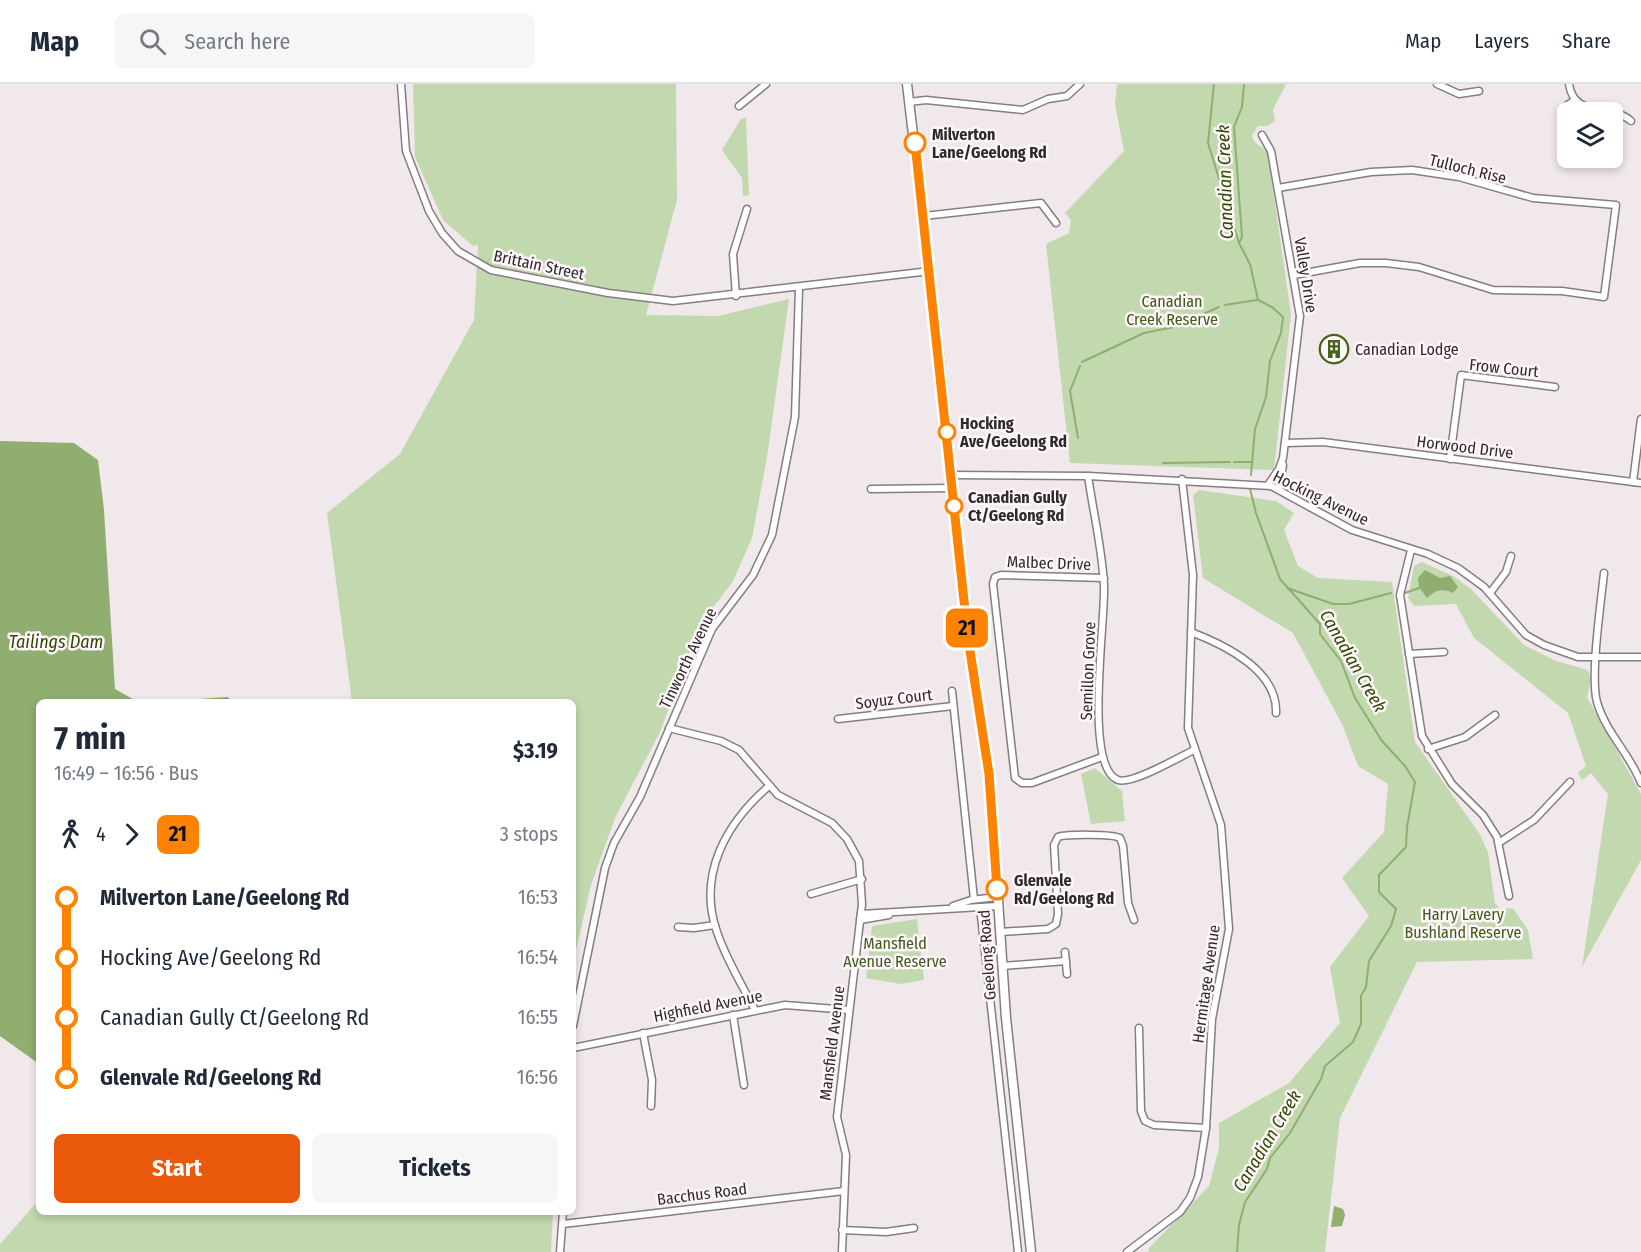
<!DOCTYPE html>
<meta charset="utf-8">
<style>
:root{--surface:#fff;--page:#f6f6f7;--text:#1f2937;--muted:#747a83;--line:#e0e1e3;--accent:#ea580c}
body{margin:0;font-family:"Fira Sans Condensed",sans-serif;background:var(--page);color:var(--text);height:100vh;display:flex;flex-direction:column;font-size:22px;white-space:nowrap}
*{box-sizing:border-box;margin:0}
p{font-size:20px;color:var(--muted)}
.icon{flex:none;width:33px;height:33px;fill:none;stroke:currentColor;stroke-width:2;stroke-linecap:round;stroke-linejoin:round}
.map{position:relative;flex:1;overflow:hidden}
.sheet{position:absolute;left:36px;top:615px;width:540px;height:516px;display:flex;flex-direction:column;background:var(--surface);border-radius:9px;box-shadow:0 3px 9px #0003}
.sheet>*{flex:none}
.badge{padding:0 12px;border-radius:9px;font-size:21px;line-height:39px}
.tools{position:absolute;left:1557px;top:18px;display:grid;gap:12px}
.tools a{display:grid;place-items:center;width:66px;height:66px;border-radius:9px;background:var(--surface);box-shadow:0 3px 9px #0003;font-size:30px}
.map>.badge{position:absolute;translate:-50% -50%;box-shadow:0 0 0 3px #fff}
.legs{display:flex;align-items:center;gap:9px;height:66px;padding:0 18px;font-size:20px}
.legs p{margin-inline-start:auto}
.overview{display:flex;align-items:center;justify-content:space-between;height:102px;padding:0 18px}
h1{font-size:33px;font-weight:700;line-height:45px}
.primary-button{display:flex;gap:12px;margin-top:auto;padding:12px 18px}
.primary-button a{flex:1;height:69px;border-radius:9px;background:var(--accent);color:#fff;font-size:24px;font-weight:700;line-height:69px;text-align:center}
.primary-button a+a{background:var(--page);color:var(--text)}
ul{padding:0 18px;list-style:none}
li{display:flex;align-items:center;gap:21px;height:60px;font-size:22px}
li i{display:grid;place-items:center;width:9px;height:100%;margin:0 8px;background:currentColor}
li i::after{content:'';width:15px;height:15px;margin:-8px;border:4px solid;border-radius:50%;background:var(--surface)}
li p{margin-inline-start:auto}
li:first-child i{background:linear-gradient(#0000 50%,currentColor 0)}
li:last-child i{background:linear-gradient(currentColor 50%,#0000 0)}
header{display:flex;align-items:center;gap:36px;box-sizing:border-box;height:84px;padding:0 30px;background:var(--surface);border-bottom:2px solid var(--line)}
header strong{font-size:28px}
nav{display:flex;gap:33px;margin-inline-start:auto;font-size:21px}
.search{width:420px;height:54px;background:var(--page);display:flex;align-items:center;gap:15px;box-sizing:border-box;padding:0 21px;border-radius:9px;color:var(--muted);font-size:22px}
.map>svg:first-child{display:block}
</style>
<header>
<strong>Map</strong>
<div class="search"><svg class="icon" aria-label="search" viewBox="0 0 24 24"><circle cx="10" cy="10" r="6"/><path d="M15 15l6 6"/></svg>Search here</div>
<nav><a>Map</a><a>Layers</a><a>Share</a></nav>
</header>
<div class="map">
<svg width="1641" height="1168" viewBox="0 0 1641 1168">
<rect width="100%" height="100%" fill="#f1e8ec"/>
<g fill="#c2d8af">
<path d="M413 0H676L677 116 646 231 718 232 789 215 767 373 752 454 733 497 700 541 660 648 615 734 591 801 573 879V618H352L327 429 400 370 474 236 478 161 473 162 443 136 415 73Z"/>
<path d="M1117 0H1286L1273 26 1275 37 1267 42H1258L1252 51C1254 63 1265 61 1268 71L1291 230 1274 386 1070 379 1046 160 1069 149 1071 136 1065 129 1124 67 1115 20Z"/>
<path d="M746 34 749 111 743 112 742 94 722 66 741 35Z"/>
<path d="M1199 406 1276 417 1294 429 1284 446 1298 482 1318 494 1392 498 1415 658 1479 749 1488 768 1495 819 1500 825 1513 824 1515 827 1528 846 1533 875 1417 878 1340 1034 1325 1168H1149L1148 1165 1209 1102 1219 1064V1039L1289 999 1340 939 1330 883 1369 832 1342 794 1384 748 1388 700 1358 682 1343 642 1293 549 1203 494 1193 411Z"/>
<path d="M1422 478 1453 492 1471 505 1524 561 1556 577 1588 586 1591 596 1587 613 1641 710V776L1582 883 1608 710 1591 689 1582 696 1578 689 1586 682 1568 629 1474 554 1456 520 1414 522 1408 514 1414 482Z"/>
<path d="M1095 684 1122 707 1125 737 1091 740 1081 690Z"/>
<path d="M917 835 924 896 901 900 866 894 872 842Z"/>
<path d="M39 1116V1128H553L551 1168H0V1160Z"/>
</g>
<g fill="#8fae70">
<path d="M0 357 74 359 98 376 104 426 115 605 138 618H39V980L0 952Z"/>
<path d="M1425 486 1440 494 1450 492 1458 503 1453 509C1443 504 1435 506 1427 514L1419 503 1418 494Z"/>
<path d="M228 613 232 618H158Z"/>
<path d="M1334 1122 1343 1125 1345 1131 1342 1142 1331 1143Z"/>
</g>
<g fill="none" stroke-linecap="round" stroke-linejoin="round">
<g stroke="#8fae70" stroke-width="2">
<path d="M1214 0 1208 59 1239 159"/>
<path d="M1244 0 1242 23 1234 43 1242 153 1239 159 1250 180 1258 216 1272 223 1283 233 1281 249 1270 277 1266 313 1255 345 1251 391"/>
<path d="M1225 221 1257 216"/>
<path d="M1082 278 1144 249 1174 243 1219 223"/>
<path d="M1078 354 1070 307 1080 282"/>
<path d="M1234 378H1252"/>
<path d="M1163 379 1230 378"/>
<path d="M1287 504 1333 520H1349L1391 509"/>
<path d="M1405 509 1422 503"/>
<path d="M1237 1168 1239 1141 1245 1118 1267 1085 1270 1074 1290 1049 1321 995 1325 982 1353 958 1361 940V912L1366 903 1369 877 1391 842 1396 825 1379 808V791L1406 763 1407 743 1415 698 1405 682 1382 657 1355 614 1341 577 1320 550V540L1280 495 1256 429 1250 405"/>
</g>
<g stroke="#867d81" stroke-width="9">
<g id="minor">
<path d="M401 0 406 67 429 127 442 149 458 167 491 186 608 209 673 217 930 187"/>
<path d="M1437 0 1459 10 1479 7"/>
<path d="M1569 0C1574 35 1611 19 1631 37"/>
<path d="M909 18 926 16 1023 26 1048 15 1067 12 1080 0"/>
<path d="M739 22 766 0"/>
<path d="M1566 22 1575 16"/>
<path d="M1262 51 1271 67 1300 232 1283 374 1279 385 1268 401"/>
<path d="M1278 104 1371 88 1412 86 1459 93 1533 114 1616 121 1604 213 1562 207 1493 206 1419 183 1386 179H1360L1294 191"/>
<path d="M924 132 1041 119 1056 139"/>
<path d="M736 212 733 170 747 125"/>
<path d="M1285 359 1323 358 1641 399"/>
<path d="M1450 375 1461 291 1555 303"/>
<path d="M951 391 1088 392 1271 402 1352 446 1428 470 1458 484 1484 503 1526 551 1544 561 1578 573H1641"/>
<path d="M1088 392C1093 427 1102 464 1104 501 1106 535 1083 683 1118 696 1132 701 1179 673 1194 666"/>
<path d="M1633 398 1641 335"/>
<path d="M871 405 952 404"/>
<path d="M1279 405 1283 381"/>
<path d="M1411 466 1400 511 1422 652 1452 700 1483 731 1497 753 1509 812"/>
<path d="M1604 489C1601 518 1590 593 1597 618 1606 649 1630 670 1641 699"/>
<path d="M1490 509 1506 488 1511 472"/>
<path d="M1191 548C1225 561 1278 587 1276 629"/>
<path d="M1409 570 1444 568"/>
<path d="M952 607 974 815"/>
<path d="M838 635 953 622"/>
<path d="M669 644 721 657 739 666 778 711 832 739 847 755 859 777 862 820 837 1033 846 1071 842 1168"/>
<path d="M1428 665 1465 653 1495 631"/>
<path d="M1102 673 1032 699H1022L1015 694 993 500 995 493 1001 491 1104 494"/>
<path d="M1500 758 1534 736 1570 698"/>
<path d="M811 810 862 795"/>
<path d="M953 822 971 816 997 813"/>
<path d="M980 823 1018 1168"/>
<path d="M861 830 998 822"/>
<path d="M860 836 889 831"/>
<path d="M678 843 694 844 715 841"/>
<path d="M1000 848 1048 845 1056 840 1058 830 1054 761 1058 753C1067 750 1113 750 1120 754L1123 762 1128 819 1134 836"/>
<path d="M1065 868 1067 890"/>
<path d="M1002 882 1066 877"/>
<path d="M755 926C742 901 726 875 717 848 697 791 726 739 769 702"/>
<path d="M733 931 744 1001"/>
<path d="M573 942 605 784 614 759 640 713 712 545 753 491 772 451 795 333 799 204"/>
<path d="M1139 944 1141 1027 1145 1037 1154 1041 1206 1044"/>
<path d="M643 949 652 996 651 1022"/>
<path d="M573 964 785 921 849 926"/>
<path d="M563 1140 844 1107"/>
<path d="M842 1146 886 1148 914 1144"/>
<path d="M560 1168 563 1128"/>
<path d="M1127 1168 1180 1128 1190 1114 1198 1093 1206 1044 1212 935 1229 845 1221 741 1188 644 1193 491 1182 395"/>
</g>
</g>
<g stroke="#867d81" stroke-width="11">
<path id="secondary" d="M907 0 939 270 967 543 991 712 1006 934 1031 1168"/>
</g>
<use href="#minor" stroke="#fff" stroke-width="6"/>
<use href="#secondary" stroke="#fff" stroke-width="8"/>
</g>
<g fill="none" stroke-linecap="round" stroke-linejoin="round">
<g stroke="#fff" stroke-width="14">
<path id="line-1" d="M915 59 968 554 989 690 997 805"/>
</g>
<use href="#line-1" stroke="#ff8200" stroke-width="9"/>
</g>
<defs>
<g id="building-ring" transform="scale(1.5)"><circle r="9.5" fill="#fff6f9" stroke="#44651a" stroke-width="1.5"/><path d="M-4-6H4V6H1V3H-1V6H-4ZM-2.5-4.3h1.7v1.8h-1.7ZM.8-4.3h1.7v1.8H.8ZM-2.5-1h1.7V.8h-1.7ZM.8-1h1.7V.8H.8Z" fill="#44651a"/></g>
</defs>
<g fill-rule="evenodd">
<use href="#building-ring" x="1334" y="265"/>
</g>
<g fill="#fff" stroke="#ff8200" stroke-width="3">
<circle cx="915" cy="59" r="10"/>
<circle cx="947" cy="348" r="8"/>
<circle cx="954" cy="422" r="8"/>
<circle cx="997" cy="805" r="10"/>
</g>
<g text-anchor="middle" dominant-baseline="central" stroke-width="5" stroke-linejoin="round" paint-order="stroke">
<g font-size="16" font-weight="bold" fill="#2d2a2b" stroke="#fff6f9" text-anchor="start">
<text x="932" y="50">Milverton<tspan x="932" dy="18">Lane/Geelong Rd</tspan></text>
<text x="960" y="339">Hocking<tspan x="960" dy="18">Ave/Geelong Rd</tspan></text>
<text x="968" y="413">Canadian Gully<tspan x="968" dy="18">Ct/Geelong Rd</tspan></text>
<text x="1014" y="796">Glenvale<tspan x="1014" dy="18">Rd/Geelong Rd</tspan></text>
</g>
<g font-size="16" fill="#2d2a2b" stroke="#fff6f9">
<text transform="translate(1468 85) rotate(14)">Tulloch Rise</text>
<text transform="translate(539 181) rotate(12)">Brittain Street</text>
<text transform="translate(1306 191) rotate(81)">Valley Drive</text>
<text transform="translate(1504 284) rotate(6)">Frow Court</text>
<text transform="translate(1465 363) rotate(7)">Horwood Drive</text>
<text transform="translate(1321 414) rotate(26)">Hocking Avenue</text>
<text transform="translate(1049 479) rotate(2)">Malbec Drive</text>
<text transform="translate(688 574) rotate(-64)">Tinworth Avenue</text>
<text transform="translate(1088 587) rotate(-88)">Semillon Grove</text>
<text transform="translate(894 615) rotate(-7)">Soyuz Court</text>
<text transform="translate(987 871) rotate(-94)">Geelong Road</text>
<text transform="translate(1206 900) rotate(-82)">Hermitage Avenue</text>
<text transform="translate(708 922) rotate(-11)">Highfield Avenue</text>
<text transform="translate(832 959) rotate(-83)">Mansfield Avenue</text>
<text transform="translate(702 1110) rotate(-7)">Bacchus Road</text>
</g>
<g font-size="16" fill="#3d5a18" stroke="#fff6f9">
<text x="1172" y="217">Canadian<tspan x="1172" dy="18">Creek Reserve</tspan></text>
<text x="1463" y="830">Harry Lavery<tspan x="1463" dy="18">Bushland Reserve</tspan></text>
<text x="895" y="859">Mansfield<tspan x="895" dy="18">Avenue Reserve</tspan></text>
</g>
<g font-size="16" fill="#2d2a2b" stroke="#fff6f9" text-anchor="start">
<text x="1355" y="265">Canadian Lodge</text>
</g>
<g font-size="18" font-style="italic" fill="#2d4902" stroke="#fff6f9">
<text transform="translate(1225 98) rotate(-92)">Canadian Creek</text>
<text x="56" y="558">Tailings Dam</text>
<text transform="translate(1353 577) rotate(60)">Canadian Creek</text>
<text transform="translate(1267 1057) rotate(-59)">Canadian Creek</text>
</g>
</g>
</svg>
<div class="tools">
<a><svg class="icon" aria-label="layers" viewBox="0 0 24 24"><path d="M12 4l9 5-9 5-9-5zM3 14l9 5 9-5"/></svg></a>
</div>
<b class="badge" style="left:967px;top:544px;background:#ff8200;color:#111">21</b>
<section class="sheet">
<div class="overview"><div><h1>7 min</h1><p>16:49 – 16:56 · Bus</p></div><b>$3.19</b></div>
<div class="legs"><svg class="icon" aria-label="walk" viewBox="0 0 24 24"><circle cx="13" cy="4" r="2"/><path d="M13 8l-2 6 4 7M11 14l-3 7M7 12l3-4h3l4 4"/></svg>4<svg class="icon" aria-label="forward" viewBox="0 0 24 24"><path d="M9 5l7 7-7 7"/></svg><b class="badge" style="background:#ff8200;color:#111">21</b><p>3 stops</p></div>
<ul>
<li><i style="color:#ff8200"></i><b>Milverton Lane/Geelong Rd</b><p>16:53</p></li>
<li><i style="color:#ff8200"></i><span>Hocking Ave/Geelong Rd</span><p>16:54</p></li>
<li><i style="color:#ff8200"></i><span>Canadian Gully Ct/Geelong Rd</span><p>16:55</p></li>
<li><i style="color:#ff8200"></i><b>Glenvale Rd/Geelong Rd</b><p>16:56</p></li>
</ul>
<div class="primary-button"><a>Start</a><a>Tickets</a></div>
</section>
</div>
